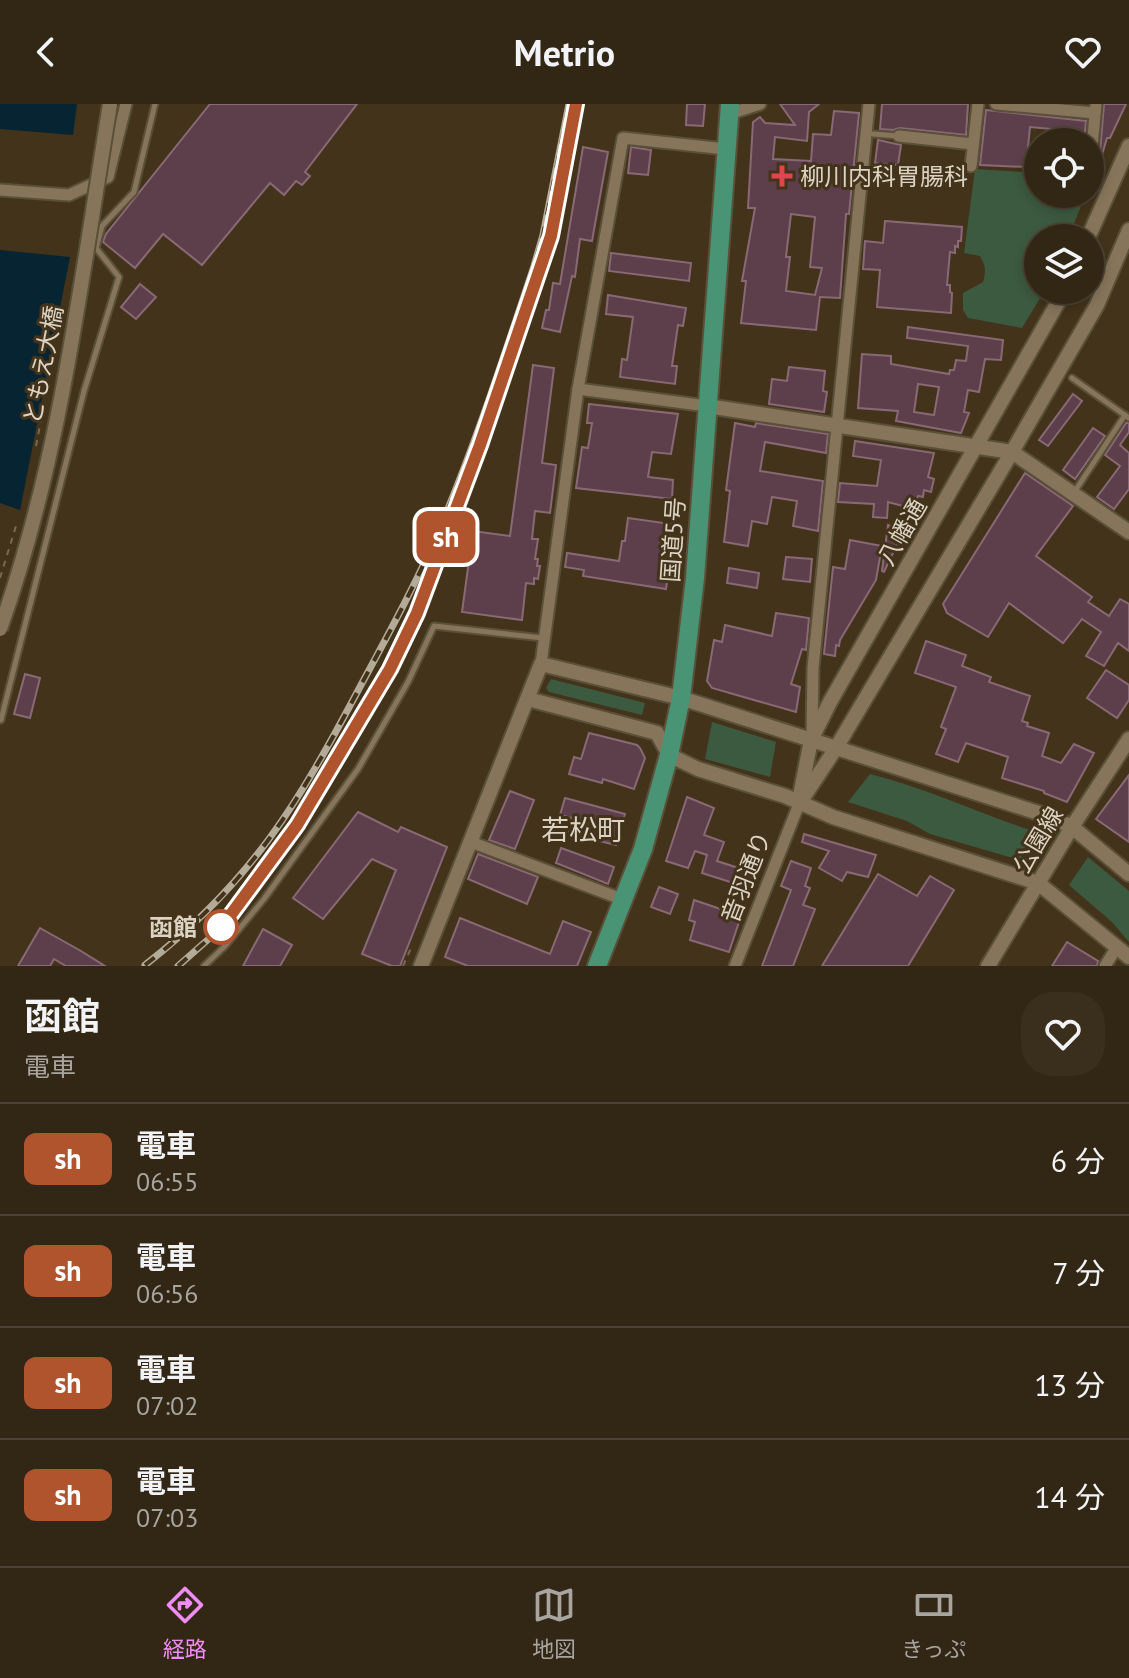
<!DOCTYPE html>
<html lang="ja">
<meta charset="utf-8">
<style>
:root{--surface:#322614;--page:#3a2e1d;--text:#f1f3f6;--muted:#a8a5a0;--line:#4d4334;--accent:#f18bf5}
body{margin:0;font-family:"PT Sans","Noto Sans JP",sans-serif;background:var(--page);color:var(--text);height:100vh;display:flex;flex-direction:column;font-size:30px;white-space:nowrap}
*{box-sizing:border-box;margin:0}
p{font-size:26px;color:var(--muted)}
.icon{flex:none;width:44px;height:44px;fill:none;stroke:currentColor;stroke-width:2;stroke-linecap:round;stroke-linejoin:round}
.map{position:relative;height:862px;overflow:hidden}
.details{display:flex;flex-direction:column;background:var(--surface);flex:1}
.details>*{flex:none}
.badge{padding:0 16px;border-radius:12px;font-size:28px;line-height:52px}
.tools{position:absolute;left:1024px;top:24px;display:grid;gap:16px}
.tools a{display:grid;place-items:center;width:80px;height:80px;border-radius:50%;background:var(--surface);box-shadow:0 4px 12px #0003,0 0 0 2px var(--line);font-size:40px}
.map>.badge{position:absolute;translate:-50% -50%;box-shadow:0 0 0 4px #fff}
.round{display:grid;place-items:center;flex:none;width:84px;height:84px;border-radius:32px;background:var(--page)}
.head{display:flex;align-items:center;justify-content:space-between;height:136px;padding:0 24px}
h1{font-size:38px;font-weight:700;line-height:60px}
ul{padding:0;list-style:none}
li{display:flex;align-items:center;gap:24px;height:112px;padding:0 24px;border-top:2px solid var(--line)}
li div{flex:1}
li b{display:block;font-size:30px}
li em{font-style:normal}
li .badge{min-width:88px;font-weight:700;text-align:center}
header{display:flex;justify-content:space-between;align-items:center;height:104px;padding:0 24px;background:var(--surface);font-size:36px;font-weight:700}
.menu{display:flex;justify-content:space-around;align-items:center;height:112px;border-top:2px solid var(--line);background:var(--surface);font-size:22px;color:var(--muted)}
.menu a{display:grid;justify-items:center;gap:4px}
.menu .current{color:var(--accent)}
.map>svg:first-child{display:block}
</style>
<header><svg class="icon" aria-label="back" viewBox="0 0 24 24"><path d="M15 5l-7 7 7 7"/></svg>Metrio<svg class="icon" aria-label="heart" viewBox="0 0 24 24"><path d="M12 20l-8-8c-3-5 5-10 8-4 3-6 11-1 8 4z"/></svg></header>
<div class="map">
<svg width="1129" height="862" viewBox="0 0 1129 862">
<rect width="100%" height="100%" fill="#42331a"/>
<g fill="#3c5a40">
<path d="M975 65 1038 69V90H1086L1068 134H1038V186H1045L1022 224 968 214 963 206V189L983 178C986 168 986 162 980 152L964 149Z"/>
<path d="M551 575 645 599 642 611 549 588 546 584Z"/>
<path d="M712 618 776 638 770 673 705 655Z"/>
<path d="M870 670C926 684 976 708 1030 726L1036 732 1020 756 930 730 907 717 848 698Z"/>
<path d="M1088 753 1129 787V838L1112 818 1069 781Z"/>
</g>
<g fill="#072433">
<path d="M0 0H77L73 31 0 25Z"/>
<path d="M0 146 70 153 20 406 0 399Z"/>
</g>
<g fill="#5c3f4a" stroke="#896975" stroke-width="2" fill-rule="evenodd">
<path d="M210 0H357L305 68 310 72 302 81 296 77 284 91 270 79 202 161 163 130 135 164 103 138 106 130Z"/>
<path d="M687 0H705L703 22 686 21Z"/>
<path d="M780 0H819L809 8 807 37 775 33 773 55 811 57 813 30 831 31 834 7 859 9 849 110H846L840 194 820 193 816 226 741 219 746 177H742L755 104H748L753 18 760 13 765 19 795 21ZM791 110 815 113 810 163 822 164 815 191 786 187 790 153H786Z"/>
<path d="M882 0H968L966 31 900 24 893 26 880 25Z"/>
<path d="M1104 0H1126L1110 34H1107L1099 61Z"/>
<path d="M986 6 1086 17 1084 37 1061 35 1062 26 1030 23 1026 63 980 61Z"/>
<path d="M878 36 901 41 898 61 875 59Z"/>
<path d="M583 43 608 48 592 137 580 135 575 173 572 172 560 228 542 224 546 206H549L553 179 560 180Z"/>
<path d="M631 43 651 46 648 71 628 69Z"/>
<path d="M885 117 962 123 961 137H958V143L955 142V149L950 148 947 181H950V188L952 189 951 209 877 203 880 166 863 165 865 137 883 139Z"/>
<path d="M611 149 691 159 689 177 609 167Z"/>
<path d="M140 180 156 193 136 215 121 203Z"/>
<path d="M608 191 686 204 683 222 678 221 672 262H677L675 280 620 273 622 255 627 256 633 213 606 210Z"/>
<path d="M908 223 1003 236 1001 256 985 255 979 288 968 286 964 308 969 309 961 329 896 317 898 307 858 304 862 250 891 252V260L949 270 950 266H954L956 256 966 257 968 242 907 234ZM918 280 939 283 934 311 914 308Z"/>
<path d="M533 261 554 264 542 359 556 361 550 409 535 407 532 435H538L535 455H538L537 462H540L538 475 534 474V480L526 479 522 516 462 508 473 427 510 432Z"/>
<path d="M789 263 825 267 823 287 827 288 824 308 769 300 772 275 787 277Z"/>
<path d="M1073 290 1082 297 1048 342 1039 336Z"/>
<path d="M589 300 678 310 671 350 652 348 648 373 673 376 672 395 576 384 582 343 588 344 592 319H587Z"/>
<path d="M735 319 755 323 756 319 828 330 826 349 765 338 760 367 823 377 818 427 793 422 797 397 772 393 767 420 752 417 748 442 724 438 730 387 726 386Z"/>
<path d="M1126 319H1129V328L1120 341 1129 349V385L1114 405 1097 393 1120 362 1105 351Z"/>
<path d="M1093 324 1105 332 1075 375 1063 366Z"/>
<path d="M855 337 934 349 928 373 934 375 931 388 924 386 923 393 918 392 914 405 888 398 887 414 873 413 874 400 838 398 840 379 877 382 881 356 853 352Z"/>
<path d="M1025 369 1073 402 1036 452 1092 493 1088 498 1109 512 1120 495 1129 500V547L1118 539 1104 562 1086 552 1101 528 1082 515 1063 539 1009 499 988 533 947 509 943 500Z"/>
<path d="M628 414 671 420 668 443 672 444 666 485 583 472 584 466 565 463 567 449 619 457 622 437H625Z"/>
<path d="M888 421 903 428 884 468 882 467Z"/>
<path d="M850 436 882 442 876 476 840 536 839 542 836 541 835 552 824 550 833 463 845 465Z"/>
<path d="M786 453 812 455 810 478 783 475Z"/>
<path d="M729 464 759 469 757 484 727 479Z"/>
<path d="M776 509 809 514 806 546 802 545 791 580 800 583 796 608 712 584 707 577 714 536 722 538 725 521 772 532Z"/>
<path d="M926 537 966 551 962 562 991 573 989 578 1030 592 1022 617 1028 619 1027 622 1049 629 1042 652 1061 659 1074 640 1094 649 1067 698 1044 689V687L1002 674 1008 653 966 639 958 658 936 650 946 625 941 623 956 583 915 569Z"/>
<path d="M1106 566 1129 581V596L1117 614 1087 594Z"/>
<path d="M25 570 40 574 30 614 14 610Z"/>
<path d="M589 629 637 641 640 644 645 654 634 685 603 675 602 679 569 670 574 653 581 655Z"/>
<path d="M1129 671V738L1096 715Z"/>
<path d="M510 687 534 696 515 745 489 736Z"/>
<path d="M687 693 714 704 704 731 724 738 717 757 754 769 749 784 702 769 707 751 695 747 688 764 666 757Z"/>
<path d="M565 694 625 710 616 741 567 729 572 714 560 711Z"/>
<path d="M358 708 398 728 401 723 447 743 400 862H392L362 850 396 766 372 755 323 815 293 794Z"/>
<path d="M804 730 876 751 868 773 847 768 842 777 819 764 829 747 802 738Z"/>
<path d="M561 744 614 763 608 780 556 759Z"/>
<path d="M478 750 538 773 527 800 468 775Z"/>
<path d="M791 757 811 764 805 782 810 784 803 801 815 805 793 862H762L791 786 781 782Z"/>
<path d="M878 770 917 792 930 772 954 786 908 862H822Z"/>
<path d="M659 783 678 790 670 810 651 803Z"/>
<path d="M694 796 741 812 729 848 690 836 695 818 689 816Z"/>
<path d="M460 814 550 850 563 817 591 828 577 862H468L445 853Z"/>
<path d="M40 824 81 847 105 862H66L54 855 50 862H18Z"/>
<path d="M263 825 292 841 280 862H243Z"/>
<path d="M1067 838 1098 857 1097 862H1052Z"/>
</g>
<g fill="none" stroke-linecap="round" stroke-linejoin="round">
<g stroke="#5a4f38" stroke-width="9">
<g id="service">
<path d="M873 30 899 32"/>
<path d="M1072 274 1129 314"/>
<path d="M1075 387 1125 311"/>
<path d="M1 616 84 287 119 173 96 144 102 122 134 88 155 0"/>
<path d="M204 862 225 842 264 795 358 665 408 578 434 522 543 534"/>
</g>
</g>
<g stroke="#5a4f38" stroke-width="15">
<g id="minor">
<path d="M996 0 1095 9"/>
<path d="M729 10 760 0"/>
<path d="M899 32 973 40"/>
<path d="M971 62 978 0"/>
<path d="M1090 65 1096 0"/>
<path d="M0 86 69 91 108 73 126 0"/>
<path d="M578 285 707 302"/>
<path d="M541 560 578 285 623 34 726 45"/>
<path d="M812 633 813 564 869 0"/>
<path d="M471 738 624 796"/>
<path d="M735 862 799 700"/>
<path d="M1105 862 1117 843"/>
</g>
</g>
<g stroke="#5a4f38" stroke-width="18">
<g id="tertiary">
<path d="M1088 134 1129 42"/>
<path d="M707 302 1012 348 1129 428"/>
<path d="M528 595 657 629 669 651 698 665 785 692 833 713 1038 779 1129 853"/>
<path d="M800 692 811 636 830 598 1065 186"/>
<path d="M799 700 836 644 1012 348 1097 201 1129 126"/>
<path d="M421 862 541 560 681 594 1051 713 1072 723 1129 770"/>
<path d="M988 862 1072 723 1129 635"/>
</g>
</g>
<g stroke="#5a4f38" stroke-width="22">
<path id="trunk" d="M597 862 643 745 669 651 681 594 695 474 730 0"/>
</g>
<path stroke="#776a54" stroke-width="2" stroke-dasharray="6 6" stroke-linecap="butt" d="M403 862 411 844"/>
<use href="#service" stroke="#86755a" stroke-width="5"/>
<use href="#minor" stroke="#86755a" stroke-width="11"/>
<use href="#tertiary" stroke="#86755a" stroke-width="14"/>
<use href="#trunk" stroke="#489475" stroke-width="18"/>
<g stroke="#b4aa98" stroke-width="7">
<g id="rail">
<path d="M145 861C252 778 299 698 361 581 389 529 417 478 440 424 476 339 505 249 534 162L543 131 569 0"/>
<path d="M178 862 221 824 297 721 390 565 417 509 444 440"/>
</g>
</g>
<use href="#rail" stroke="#42331a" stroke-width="4" stroke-dasharray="12" stroke-linecap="butt"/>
<g stroke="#5a4f38" stroke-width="18" stroke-linecap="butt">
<path id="tertiary-bridge" d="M0 525C60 357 81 176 110 0"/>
</g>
<g stroke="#776a54" stroke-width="2" stroke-dasharray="6 6" stroke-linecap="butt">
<path d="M36 342 44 301"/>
<path d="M0 474 16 422"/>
</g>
<use href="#tertiary-bridge" stroke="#86755a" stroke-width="14"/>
</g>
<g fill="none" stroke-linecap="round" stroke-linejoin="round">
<g stroke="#fff" stroke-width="18">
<path id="line" d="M221 824 297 721 390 565 417 509 480 341 551 132 576 0"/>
</g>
<use href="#line" stroke="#b0542d" stroke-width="12"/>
</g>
<path fill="#e0444e" stroke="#42331a" stroke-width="3" d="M778 60h8v8h8v8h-8v8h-8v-8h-8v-8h8z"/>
<circle fill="#fff" stroke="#b0542d" stroke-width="4" cx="221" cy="823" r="16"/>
<g text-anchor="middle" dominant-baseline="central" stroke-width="6" stroke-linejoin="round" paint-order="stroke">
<g font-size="24" fill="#dcd3c4" stroke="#42331a" text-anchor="start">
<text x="800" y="72">柳川内科胃腸科</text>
</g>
<g font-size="24" fill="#dcd3c4" stroke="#42331a">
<text transform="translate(43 261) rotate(-79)">ともえ大橋</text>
<text transform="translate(902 428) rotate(-60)">八幡通</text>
<text transform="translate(673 436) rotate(-86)">国道5号</text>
<text transform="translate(1038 736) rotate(-59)">公園線</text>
<text transform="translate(746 773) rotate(-69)">音羽通り</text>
</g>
<g font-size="24" font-weight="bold" fill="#dcd3c4" stroke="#42331a" text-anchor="end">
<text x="197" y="823">函館</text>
</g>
<g font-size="28" fill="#dcd3c4" stroke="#42331a">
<text x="583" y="725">若松町</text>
</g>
</g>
</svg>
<div class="tools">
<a><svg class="icon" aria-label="locate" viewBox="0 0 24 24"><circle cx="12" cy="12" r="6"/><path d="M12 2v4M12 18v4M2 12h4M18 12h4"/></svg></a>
<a><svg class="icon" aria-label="layers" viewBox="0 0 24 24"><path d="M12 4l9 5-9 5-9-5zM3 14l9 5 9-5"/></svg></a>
</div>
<b class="badge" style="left:446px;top:433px;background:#b0542d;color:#fff">sh</b>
</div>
<section class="details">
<div class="head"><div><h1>函館</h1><p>電車</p></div><a class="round"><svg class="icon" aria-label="heart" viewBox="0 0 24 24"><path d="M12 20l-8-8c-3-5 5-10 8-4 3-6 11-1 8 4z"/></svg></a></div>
<ul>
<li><span class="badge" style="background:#b0542d;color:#fff">sh</span><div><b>電車</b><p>06:55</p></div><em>6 分</em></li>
<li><span class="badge" style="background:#b0542d;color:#fff">sh</span><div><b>電車</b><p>06:56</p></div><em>7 分</em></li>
<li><span class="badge" style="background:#b0542d;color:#fff">sh</span><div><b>電車</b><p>07:02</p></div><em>13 分</em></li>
<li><span class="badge" style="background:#b0542d;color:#fff">sh</span><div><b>電車</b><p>07:03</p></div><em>14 分</em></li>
</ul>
</section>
<nav class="menu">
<a class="current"><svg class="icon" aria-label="directions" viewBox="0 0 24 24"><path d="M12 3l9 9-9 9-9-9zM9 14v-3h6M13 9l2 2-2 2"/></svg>経路</a>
<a><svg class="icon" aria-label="map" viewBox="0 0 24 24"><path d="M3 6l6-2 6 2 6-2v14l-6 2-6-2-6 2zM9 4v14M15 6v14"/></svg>地図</a>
<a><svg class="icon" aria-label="tickets" viewBox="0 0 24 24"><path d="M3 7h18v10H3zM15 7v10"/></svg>きっぷ</a>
</nav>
